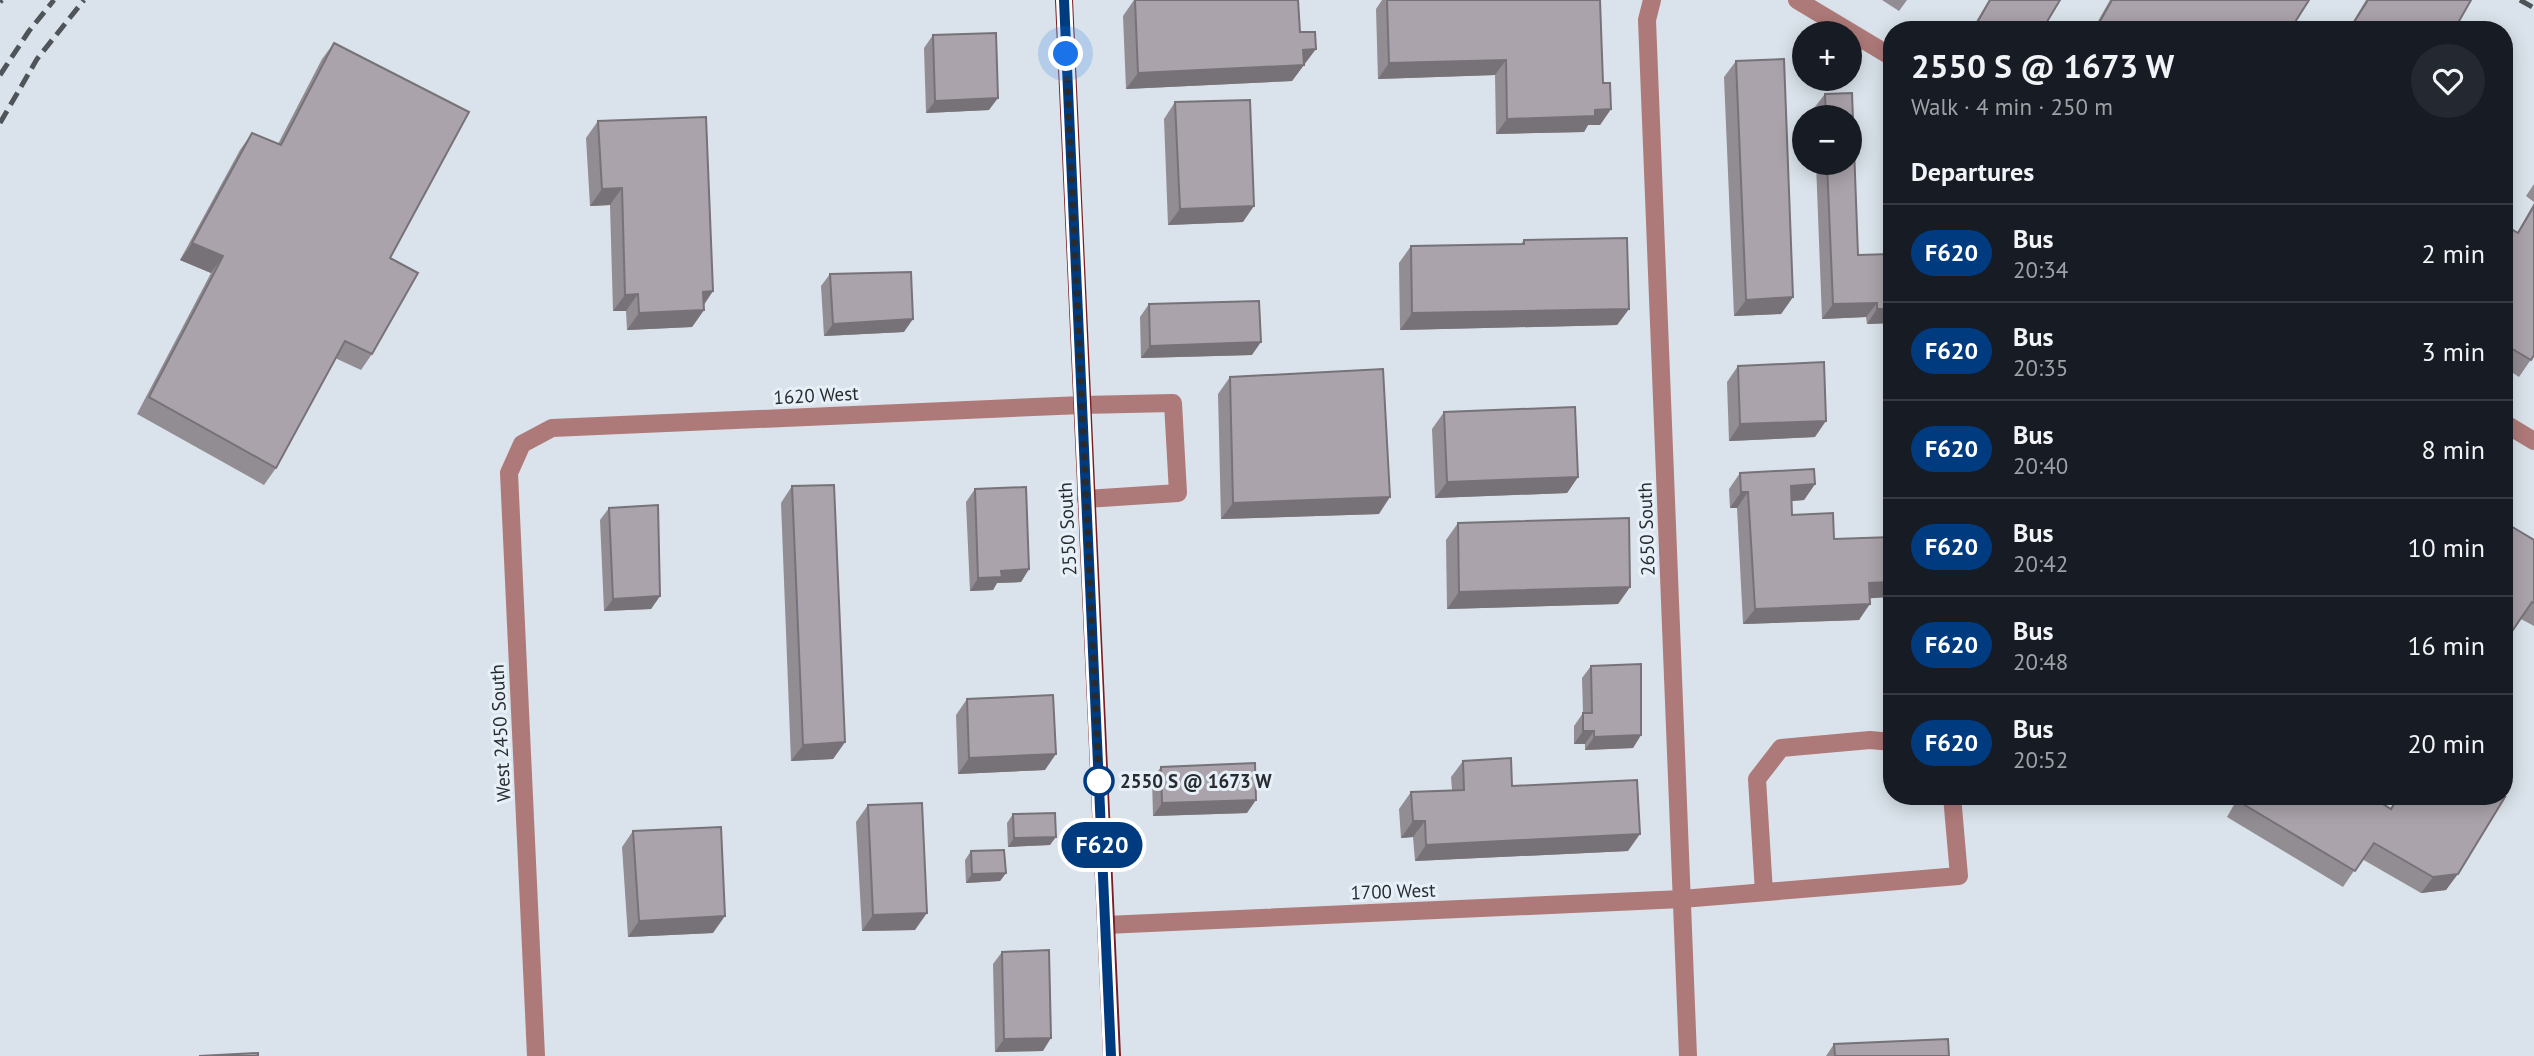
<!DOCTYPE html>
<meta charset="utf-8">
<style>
:root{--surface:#171b24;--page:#242831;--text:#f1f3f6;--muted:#9ea1a6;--line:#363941}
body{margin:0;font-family:"PT Sans",sans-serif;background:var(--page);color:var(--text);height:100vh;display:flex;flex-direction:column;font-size:26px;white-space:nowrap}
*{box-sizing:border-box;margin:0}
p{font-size:23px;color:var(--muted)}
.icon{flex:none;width:38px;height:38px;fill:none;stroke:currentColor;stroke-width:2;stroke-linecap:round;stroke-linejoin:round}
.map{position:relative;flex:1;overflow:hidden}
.sheet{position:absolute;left:1883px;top:21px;width:630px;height:784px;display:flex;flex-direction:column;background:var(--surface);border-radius:28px;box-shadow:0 4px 18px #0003}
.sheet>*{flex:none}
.badge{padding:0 14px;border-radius:23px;font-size:24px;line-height:46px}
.fabs{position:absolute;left:1792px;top:21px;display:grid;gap:14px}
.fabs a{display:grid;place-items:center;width:70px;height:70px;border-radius:50%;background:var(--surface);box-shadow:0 4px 18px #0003;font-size:35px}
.you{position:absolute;width:35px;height:35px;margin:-18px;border:5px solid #fff;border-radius:50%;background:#1a73e8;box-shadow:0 0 0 10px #1a73e833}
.map>.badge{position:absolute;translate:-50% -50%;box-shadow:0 0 0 4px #fff}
h2{padding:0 28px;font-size:26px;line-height:63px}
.round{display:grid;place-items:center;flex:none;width:74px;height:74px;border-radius:37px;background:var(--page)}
.summary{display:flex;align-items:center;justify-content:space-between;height:119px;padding:0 28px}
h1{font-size:33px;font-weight:700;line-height:52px}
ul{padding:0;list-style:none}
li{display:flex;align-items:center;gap:21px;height:98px;padding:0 28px;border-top:2px solid var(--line)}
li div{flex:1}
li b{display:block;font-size:26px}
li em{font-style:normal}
li .badge{min-width:77px;font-weight:700;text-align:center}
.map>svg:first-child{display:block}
</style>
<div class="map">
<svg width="2534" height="1056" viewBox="0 0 2534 1056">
<rect width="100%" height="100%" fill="#dae3eb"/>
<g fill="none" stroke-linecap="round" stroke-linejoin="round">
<g stroke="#ae7a79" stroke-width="18">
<path d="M1652 0 1647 20 1688 1056"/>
<path d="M1797 0 1892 57"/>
<path d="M2504 423 2534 441"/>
<path d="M1764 892 1757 779 1781 748 1870 740 1892 742"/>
<path d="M1106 925 1682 899 1959 876 1952 796"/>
<path d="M536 1056 509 473 522 444 552 428 1082 405 1173 403 1178 493 1086 499"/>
</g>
<path stroke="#771e26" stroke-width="18" d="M1064 0 1112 1056"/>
<g stroke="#4f5458" stroke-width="5" stroke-dasharray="14 7" stroke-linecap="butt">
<path d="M2520 0 2534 8"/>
<path d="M0 2 2 0"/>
<path d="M0 75 29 31 54 0"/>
<path d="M0 123 37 59 84 0"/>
</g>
</g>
<g fill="#928c93">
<path d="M1134 0H1298L1300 32 1304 66H1303L1292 81 1126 89 1123 16Z"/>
<path d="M1382 0H1600L1603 83 1611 109 1600 125H1588L1584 132 1496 134 1495 75 1378 79 1376 9Z"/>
<path d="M1882 0H1907L1899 11Z"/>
<path d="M1989 0H2060L2042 30H1971Z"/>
<path d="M2110 0H2309L2290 30H2093Z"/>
<path d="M2366 0H2471L2454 30H2348Z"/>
<path d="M933 35 989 110 926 113 924 48Z"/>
<path d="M334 43 390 258 372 354 361 370 335 358 276 468 264 485 137 414 211 273 180 260 240 150 252 133 278 144 322 59Z"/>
<path d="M1736 61 1793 297 1781 314 1734 316 1724 77Z"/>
<path d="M1852 93 1858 255 1892 254V323L1867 324 1866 317 1822 319 1816 163H1850V117H1815L1814 108 1825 94Z"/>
<path d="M1175 102 1243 222 1168 225 1164 119Z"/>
<path d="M598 121 713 291 704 305V310L692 327 627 330 626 311H613L610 205 590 206 586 138Z"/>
<path d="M2534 184V202L2526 196Z"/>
<path d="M2534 203V355L2519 377 2504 367V228L2517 233Z"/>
<path d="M1524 240 1629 309 1617 325 1400 330 1399 263 1411 246 1521 244Z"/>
<path d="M830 274 904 332 824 336 821 286Z"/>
<path d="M1149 304 1252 355 1141 358 1140 317Z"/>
<path d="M1738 366 1815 437 1729 441 1727 382Z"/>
<path d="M1230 377 1379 514 1221 519 1218 394Z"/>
<path d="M1444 412 1578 477 1567 493 1435 498 1432 429Z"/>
<path d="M1740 473 1815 484 1804 500 1791 501 1792 515 1834 539 1870 599 1859 620 1743 624 1737 508H1730L1729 489Z"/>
<path d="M792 486 845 742 833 759 791 761 781 503Z"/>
<path d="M975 489 1029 569 1021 582 997 583 993 590 970 591 966 502Z"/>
<path d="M609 508 660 596 651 609 604 611 600 520Z"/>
<path d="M1458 523 1630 587 1618 604 1447 609 1446 540Z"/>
<path d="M2534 540V626L2521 619Z"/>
<path d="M1591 666 1641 735 1633 748 1585 750V744H1574V726L1583 713 1582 678Z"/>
<path d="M967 699 1045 770 958 774 956 715Z"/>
<path d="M1463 761 1512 786 1628 851 1415 861 1413 837 1401 838 1399 809 1411 792 1452 790 1451 777Z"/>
<path d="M1161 767 1247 813 1153 816 1152 779Z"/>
<path d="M2239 796H2370L2390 809 2398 796H2504L2446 890 2421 893 2362 859 2343 887 2227 817Z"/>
<path d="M868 805 915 930 862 931 856 822Z"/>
<path d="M1013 814 1050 845 1008 847 1007 823Z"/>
<path d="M633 831 713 933 628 937 622 847Z"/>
<path d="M971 851 1006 873 1000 881 966 883 965 860Z"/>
<path d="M1002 952 1043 1051 995 1052 993 964Z"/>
<path d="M1834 1044 1949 1056H1826Z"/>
</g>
<g fill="#777278">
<path d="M1316 49 1292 81 1126 89 1138 73 1303 50Z"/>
<path d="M1506 60 1495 75 1378 79 1389 63Z"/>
<path d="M998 98 989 110 926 113 935 101Z"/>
<path d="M1611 109 1600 125H1588L1584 132 1496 134 1507 119Z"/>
<path d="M622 188 610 205 590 206 602 189Z"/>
<path d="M1254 206 1243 222 1168 225 1180 209Z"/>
<path d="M192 243 223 256 211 273 180 260Z"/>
<path d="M713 291 701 308 703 292Z"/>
<path d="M638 294 626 311H613L625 295Z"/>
<path d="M1793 297 1781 314 1734 316 1746 300Z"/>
<path d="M1877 303 1866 317 1822 319 1833 304Z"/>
<path d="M1629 309 1617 325 1400 330 1412 313Z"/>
<path d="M1877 309H1892V323L1867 324Z"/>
<path d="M704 310 692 327 627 330 639 313Z"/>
<path d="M913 319 904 332 824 336 833 324Z"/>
<path d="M1261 342 1252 355 1141 358 1150 346Z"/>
<path d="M1826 421 1815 437 1729 441 1740 424Z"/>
<path d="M1578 477 1567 493 1435 498 1447 482Z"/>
<path d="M1815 484 1804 500 1780 502 1791 486Z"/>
<path d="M1741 492H1748L1737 508H1730Z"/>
<path d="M1390 497 1379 514 1221 519 1233 503Z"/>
<path d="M1029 569 1021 582 997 583 993 590 970 591 978 578 1001 571Z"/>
<path d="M1892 582V597L1858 599 1869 583Z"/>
<path d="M1630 587 1618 604 1447 609 1459 592Z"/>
<path d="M660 596 651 609 604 611 613 599Z"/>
<path d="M1870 604 1859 620 1743 624 1755 609Z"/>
<path d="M1583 731H1594L1585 744H1574Z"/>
<path d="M1641 735 1633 748 1585 750 1594 737Z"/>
<path d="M845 742 833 759 791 761 803 745Z"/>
<path d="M1056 754 1045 770 958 774 969 758Z"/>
<path d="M1256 800 1247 813 1153 816 1162 803Z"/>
<path d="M1413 821H1425L1413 837 1401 838Z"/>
<path d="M1640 834 1628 851 1415 861 1426 845Z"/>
<path d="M1056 837 1050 845 1008 847 1014 838Z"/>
<path d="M1006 873 1000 881 966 883 972 874Z"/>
<path d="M2458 874 2446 890 2421 893 2433 877Z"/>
<path d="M927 913 915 930 862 931 873 915Z"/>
<path d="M725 916 713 933 628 937 639 921Z"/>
<path d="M1051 1038 1043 1051 995 1052 1004 1039Z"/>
</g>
<g fill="#aaa3ab" stroke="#777278" stroke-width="2">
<path d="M1135 0H1298L1300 32H1315L1316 49 1303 50 1304 65 1138 73Z"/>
<path d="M1387 0H1600L1603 83H1610L1611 109 1595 110V116L1507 119 1506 60 1389 63Z"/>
<path d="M1990 0H2060L2042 30H1991L1978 21Z"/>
<path d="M2112 0H2309L2290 30H2275L2269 26 2266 30H2095Z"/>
<path d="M2368 0H2471L2454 30H2349Z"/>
<path d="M996 33 998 98 935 101 933 35Z"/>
<path d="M334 43 469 112 390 258 418 273 372 354 345 341 276 468 149 397 223 256 192 243 252 133 281 145Z"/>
<path d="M1784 59 1793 297 1746 300 1736 61Z"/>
<path d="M1852 93 1858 255 1892 254V309H1877V303L1833 304 1827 163H1850V117H1826L1825 94Z"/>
<path d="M1250 100 1254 206 1180 209 1175 102Z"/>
<path d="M706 117 713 291 703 292 704 310 639 313 638 294 625 295 622 188 602 189 598 121Z"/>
<path d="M2534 206V355L2531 360 2504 344V257L2510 247 2504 244V228L2506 226 2518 233Z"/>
<path d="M1627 238 1629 309 1412 313 1411 246 1524 244V240Z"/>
<path d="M911 272 913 319 833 324 830 274Z"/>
<path d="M1259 301 1261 342 1150 346 1149 304Z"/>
<path d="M1824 362 1826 421 1740 424 1738 366Z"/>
<path d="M1383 369 1390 497 1233 503 1230 377Z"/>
<path d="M1575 407 1578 477 1447 482 1444 412Z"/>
<path d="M1814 469 1815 484 1791 486 1792 515 1833 513 1834 539 1892 537V582L1869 583 1870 604 1755 609 1748 492H1741L1740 473Z"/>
<path d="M834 485 845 742 803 745 792 486Z"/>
<path d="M1026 487 1029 569 1001 571 1002 577 978 578 975 489Z"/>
<path d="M658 505 660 596 613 599 609 508Z"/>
<path d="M1629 518 1630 587 1459 592 1458 523Z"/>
<path d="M2504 522 2534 540V603L2532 602 2504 643Z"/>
<path d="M1641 664V735L1594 737V731H1583V713H1592L1591 666Z"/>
<path d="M1053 695 1056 754 969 758 967 699Z"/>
<path d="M1511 758 1512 786 1637 780 1640 834 1426 845 1425 821H1413L1411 792 1464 790 1463 761Z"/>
<path d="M1255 763 1256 800 1162 803 1161 767Z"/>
<path d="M2241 796H2370L2391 809 2399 796 2505 797 2458 874 2433 877 2374 843 2355 871 2238 801Z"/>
<path d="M922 803 927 913 873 915 868 805Z"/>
<path d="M1055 813 1056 837 1014 838 1013 814Z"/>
<path d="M721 827 725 916 639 921 633 831Z"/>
<path d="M1004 850 1006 873 972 874 971 851Z"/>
<path d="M1049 950 1051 1038 1004 1039 1002 952Z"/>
<path d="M1948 1039 1949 1056H1835L1834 1044Z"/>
<path d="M258 1053V1056H199Z"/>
</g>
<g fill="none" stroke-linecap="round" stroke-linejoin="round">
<g stroke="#fff" stroke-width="16">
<path id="line" d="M1064 0 1111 1056"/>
</g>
<use href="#line" stroke="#003b80" stroke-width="10"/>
<path stroke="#282c2f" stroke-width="7" stroke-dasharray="0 12.6" d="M1066 54 1099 781"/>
</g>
<circle fill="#fff" stroke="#003b80" stroke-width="3.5" cx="1099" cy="781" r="14"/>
<g text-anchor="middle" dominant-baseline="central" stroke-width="6" stroke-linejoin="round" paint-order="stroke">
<g font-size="19" fill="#282c2f" stroke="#e7f0f8">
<text transform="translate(816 395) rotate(-3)">1620 West</text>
<text transform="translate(1067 529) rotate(-93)">2550 South</text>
<text transform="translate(1646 529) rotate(-92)">2650 South</text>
<text transform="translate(500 733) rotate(-93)">West 2450 South</text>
<text transform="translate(1393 891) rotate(-2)">1700 West</text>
</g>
<g font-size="19" font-weight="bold" fill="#282c2f" stroke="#e7f0f8" text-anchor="start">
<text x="1120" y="781">2550 S @ 1673 W</text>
</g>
</g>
</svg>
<div class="fabs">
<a>+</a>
<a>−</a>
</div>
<div class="you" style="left:1066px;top:54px"></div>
<b class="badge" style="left:1102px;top:845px;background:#003b80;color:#fff">F620</b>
<section class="sheet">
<div class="summary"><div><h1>2550 S @ 1673 W</h1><p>Walk · 4 min · 250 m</p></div><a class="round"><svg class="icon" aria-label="heart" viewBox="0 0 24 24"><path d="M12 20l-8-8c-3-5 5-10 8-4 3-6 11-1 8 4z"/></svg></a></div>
<h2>Departures</h2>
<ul>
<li><span class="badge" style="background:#003b80;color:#fff">F620</span><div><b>Bus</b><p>20:34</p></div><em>2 min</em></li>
<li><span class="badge" style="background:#003b80;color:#fff">F620</span><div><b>Bus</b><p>20:35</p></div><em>3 min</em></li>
<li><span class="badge" style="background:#003b80;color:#fff">F620</span><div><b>Bus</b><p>20:40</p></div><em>8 min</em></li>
<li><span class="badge" style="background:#003b80;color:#fff">F620</span><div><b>Bus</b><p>20:42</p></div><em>10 min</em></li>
<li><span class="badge" style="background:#003b80;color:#fff">F620</span><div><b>Bus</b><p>20:48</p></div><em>16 min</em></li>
<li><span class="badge" style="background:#003b80;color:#fff">F620</span><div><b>Bus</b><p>20:52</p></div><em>20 min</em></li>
</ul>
</section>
</div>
